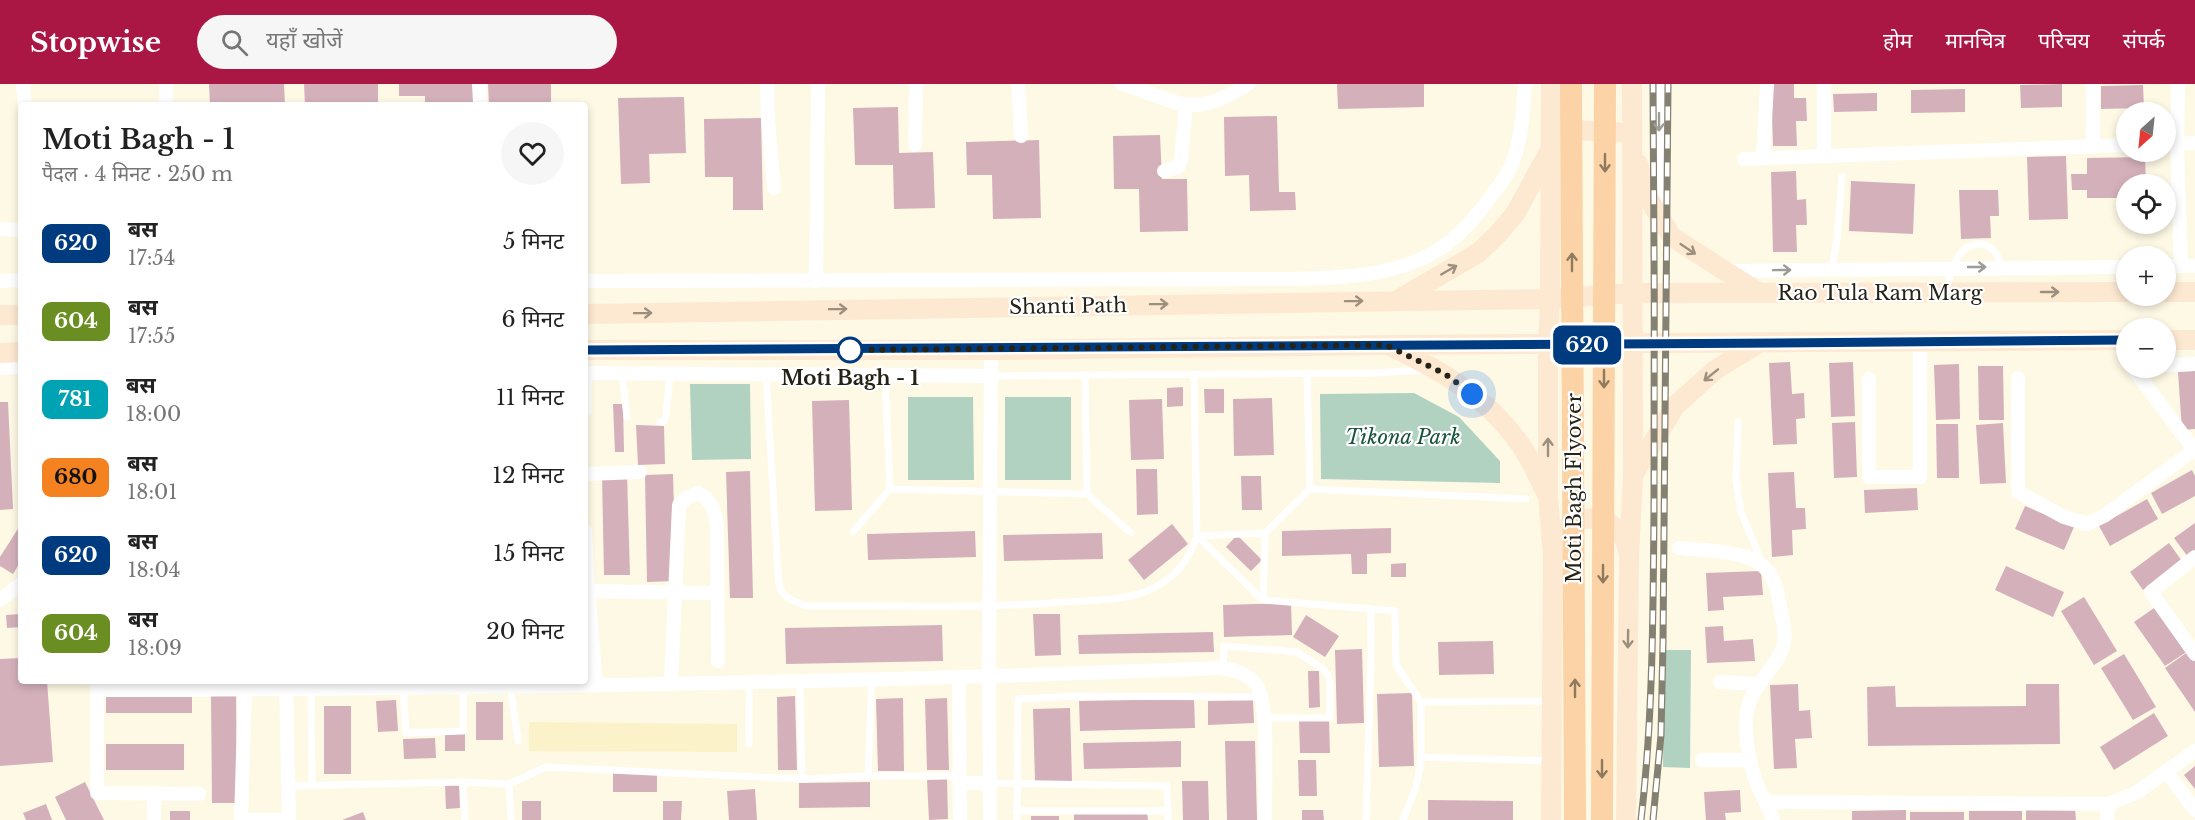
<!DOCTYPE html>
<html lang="hi">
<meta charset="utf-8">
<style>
:root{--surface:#fff;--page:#f6f6f6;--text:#222;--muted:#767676;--accent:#ab1744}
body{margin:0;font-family:"Libre Baskerville","Noto Sans Devanagari",serif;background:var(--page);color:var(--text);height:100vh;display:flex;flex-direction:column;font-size:22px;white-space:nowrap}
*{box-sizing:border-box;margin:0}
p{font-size:20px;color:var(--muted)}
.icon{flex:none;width:33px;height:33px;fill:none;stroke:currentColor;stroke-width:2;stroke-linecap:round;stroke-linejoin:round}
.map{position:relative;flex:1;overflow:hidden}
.panel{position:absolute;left:18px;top:18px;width:570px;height:582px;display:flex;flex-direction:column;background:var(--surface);border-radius:6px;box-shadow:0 3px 9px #0003}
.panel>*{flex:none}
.badge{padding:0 12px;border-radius:9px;font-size:21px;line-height:39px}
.needle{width:39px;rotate:207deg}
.controls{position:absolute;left:2116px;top:18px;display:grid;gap:12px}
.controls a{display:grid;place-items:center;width:60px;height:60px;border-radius:50%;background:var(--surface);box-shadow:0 3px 9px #0003;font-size:30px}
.you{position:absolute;width:30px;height:30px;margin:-15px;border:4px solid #fff;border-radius:50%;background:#1a73e8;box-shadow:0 0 0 9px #1a73e833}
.map>.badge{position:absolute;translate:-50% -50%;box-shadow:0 0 0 3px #fff}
.round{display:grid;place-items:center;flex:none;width:63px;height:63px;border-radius:32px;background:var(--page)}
.headline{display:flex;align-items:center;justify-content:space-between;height:102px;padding:0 24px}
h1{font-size:28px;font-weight:600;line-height:45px}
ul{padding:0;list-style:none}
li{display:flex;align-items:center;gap:18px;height:78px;padding:0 24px}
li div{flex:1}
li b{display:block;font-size:22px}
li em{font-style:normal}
li .badge{min-width:66px;font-weight:700;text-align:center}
header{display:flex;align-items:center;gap:36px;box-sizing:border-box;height:84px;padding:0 30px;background:var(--accent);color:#fff}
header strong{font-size:28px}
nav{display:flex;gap:33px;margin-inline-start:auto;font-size:21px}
.search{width:420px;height:54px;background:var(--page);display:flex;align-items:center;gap:15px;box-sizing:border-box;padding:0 21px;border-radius:33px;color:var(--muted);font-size:22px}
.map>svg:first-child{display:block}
</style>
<header>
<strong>Stopwise</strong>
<div class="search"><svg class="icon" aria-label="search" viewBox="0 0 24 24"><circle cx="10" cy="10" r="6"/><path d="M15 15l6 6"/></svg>यहाँ खोजें</div>
<nav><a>होम</a><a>मानचित्र</a><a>परिचय</a><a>संपर्क</a></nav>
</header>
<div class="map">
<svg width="2195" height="736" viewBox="0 0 2195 736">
<rect width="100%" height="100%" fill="#fef9e5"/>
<path fill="#fcf2c9" d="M529 638 737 640V668L529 667Z"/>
<g fill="#b1d1c1">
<path d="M690 300H750L751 375 692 376Z"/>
<path d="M1414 309 1459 333 1500 377V399L1321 395 1320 310Z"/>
<path d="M908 313H973L974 396H908Z"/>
<rect x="1005" y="313" width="66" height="83"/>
<path d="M1664 566H1691L1690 684 1663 683Z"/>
</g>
<g fill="#d4b0bb">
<path d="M209 0H284L285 21H210Z"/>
<path d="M304 0H378V21H305Z"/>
<path d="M399 0H473V21H425V12H399Z"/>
<path d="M488 0H551V21H489Z"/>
<path d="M1337 0H1424V23L1338 25Z"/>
<path d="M1771 0H1794V14H1806L1807 37H1796L1797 62H1773Z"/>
<path d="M2062 0V23L2021 24 2020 1Z"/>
<path d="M2143 1 2144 24 2101 25V2Z"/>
<path d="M1965 5V28L1911 29V6Z"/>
<path d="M1877 9V27L1834 28 1833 10Z"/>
<path d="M684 13 686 69 649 70 650 99 621 100 618 14Z"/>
<path d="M898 23 899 69 933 68 935 124 894 125 893 81H855L853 24Z"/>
<path d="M1277 32 1279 108H1295L1296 126 1250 127 1249 91 1225 92 1224 33Z"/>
<path d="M761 34 763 126H733V93H705L704 35Z"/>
<path d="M1160 51 1162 95H1187L1188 147 1140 148 1139 105H1114L1113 52Z"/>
<path d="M1039 56 1041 134 993 135 992 91H967L966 58Z"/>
<path d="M2066 72 2068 135 2029 136 2027 73Z"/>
<path d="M2145 73 2146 100H2127V114H2087V106H2072L2071 90H2087V74Z"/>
<path d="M1796 87 1797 116 1806 115 1807 141H1796L1797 168H1773L1771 88Z"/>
<path d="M1851 97 1915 100 1913 150 1849 147Z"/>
<path d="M1959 106H1998L1999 132H1990L1991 154 1961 155Z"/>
<path d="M1790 278 1792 310 1804 309 1805 334 1796 335 1797 360 1773 361 1769 279Z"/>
<path d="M1853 278 1855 332 1831 333 1829 279Z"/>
<path d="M1959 280 1960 335 1936 336 1934 281Z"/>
<path d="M1978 282H2003L2004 336H1979Z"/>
<path d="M2195 287V345L2182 346 2178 288Z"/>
<path d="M1183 303V322L1167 323V304Z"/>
<path d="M1204 305H1224V329H1205Z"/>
<path d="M1272 314 1274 371 1234 372 1233 315Z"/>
<path d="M1162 315 1164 375 1131 376 1129 316Z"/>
<path d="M849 316 852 426 815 427 812 317Z"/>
<path d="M0 318H8L13 425 0 426Z"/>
<path d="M613 320H623L624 368H615Z"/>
<path d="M1855 338 1857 393 1834 394 1832 339Z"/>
<path d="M2003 339 2006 399 1980 400 1976 341Z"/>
<path d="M1936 340H1958L1959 394H1937Z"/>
<path d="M636 341 664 342 665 380 638 381Z"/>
<path d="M1136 385H1157L1158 430 1137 431Z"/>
<path d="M2192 386 2195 392V412L2162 430 2151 409Z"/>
<path d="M750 387 753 514H730L726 388Z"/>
<path d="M1794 388 1796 424H1805L1806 445 1792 446 1793 471 1772 473 1768 389Z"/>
<path d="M627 390 630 491H604L602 391Z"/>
<path d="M673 390 676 497 647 498 645 391Z"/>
<path d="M1241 392H1261L1262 426H1242Z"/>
<path d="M1917 404 1918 426 1865 429 1864 406Z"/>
<path d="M2147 415 2158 435 2110 462 2099 442Z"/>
<path d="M2025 422 2074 443 2064 466 2015 445Z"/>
<path d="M2195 439V468L2188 473 2174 454Z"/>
<path d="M21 440V477L13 490 0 482V473Z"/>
<path d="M1172 440 1188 460 1144 496 1128 476Z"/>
<path d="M1391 444V469L1367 470V490H1352L1351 470 1282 472V447Z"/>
<path d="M975 447 976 473 868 476 867 450Z"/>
<path d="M1102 449 1103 475 1004 477 1003 451Z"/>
<path d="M1237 451 1262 476 1251 487 1226 463Z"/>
<path d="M2169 459 2182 477 2143 506 2130 488Z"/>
<path d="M1406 479V493H1391V480Z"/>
<path d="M2006 482 2064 508 2053 533 1995 506Z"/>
<path d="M1761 487 1763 511 1723 513 1724 526 1708 527 1706 489Z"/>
<path d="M2084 513 2117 567 2094 581 2061 527Z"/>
<path d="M1291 519 1292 551 1224 553 1223 521Z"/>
<path d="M2157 522 2188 567 2165 582 2134 538Z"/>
<path d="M21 530V543L7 544 6 531Z"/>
<path d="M1033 530H1060L1061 571 1035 572Z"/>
<path d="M1306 531 1339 552 1325 573 1293 553Z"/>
<path d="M942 541 943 577 786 580 785 544Z"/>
<path d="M1723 542 1724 557 1753 555 1755 577 1707 579 1705 543Z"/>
<path d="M1213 548 1214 568 1079 570 1078 551Z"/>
<path d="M1493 557 1494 590 1439 591 1438 558Z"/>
<path d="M1362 565 1364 639 1337 640 1335 566Z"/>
<path d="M2189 567 2195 576V628L2165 584Z"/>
<path d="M2124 570 2156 623 2133 636 2101 584Z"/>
<path d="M21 574V597H47L53 678 0 682V575Z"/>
<path d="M1308 587H1319L1320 623 1309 624Z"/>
<path d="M1798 600 1799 627 1810 626 1812 654 1795 655 1797 684 1774 685 1770 601Z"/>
<path d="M2026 600H2059L2060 660 1868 662 1867 603 1895 602 1896 623 2026 622Z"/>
<path d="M1412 609 1414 682 1379 683 1377 610Z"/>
<path d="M211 610H236L237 719H212Z"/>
<path d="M795 612 797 686H778L777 613Z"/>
<rect x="106" y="613" width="86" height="16"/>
<path d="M903 614 904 687H878L876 615Z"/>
<path d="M947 614 949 686H927L925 615Z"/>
<path d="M1194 615 1195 644 1080 647 1079 617Z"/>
<path d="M396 616 398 647 378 648 376 617Z"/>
<path d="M1253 616 1254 639 1208 641V617Z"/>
<rect x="476" y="618" width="27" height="38"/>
<rect x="324" y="622" width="27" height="68"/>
<path d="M1070 624 1072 697H1035L1033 625Z"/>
<path d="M2154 629 2168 652 2114 686 2100 663Z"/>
<path d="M1329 636 1330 669H1300L1299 637Z"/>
<rect x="445" y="649" width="20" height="18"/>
<path d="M435 654 436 674 404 675 403 655Z"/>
<path d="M1181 657V683L1084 685 1083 659Z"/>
<path d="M1225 657H1255L1257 736H1227Z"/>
<rect x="106" y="660" width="78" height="26"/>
<path d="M1298 676H1316L1317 712H1299Z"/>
<path d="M2195 682V705L2184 691Z"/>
<path d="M613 689 657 690V708H613Z"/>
<path d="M947 695 948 735 929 736 927 696Z"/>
<path d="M1182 697H1208L1209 736H1183Z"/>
<path d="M85 698 104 736H66L55 713Z"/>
<path d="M870 698V723L799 724V699Z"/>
<path d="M459 700 460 724 446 725 445 701Z"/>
<path d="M755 705 757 736H729L727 707Z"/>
<path d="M1740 706 1741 728 1725 729 1726 736H1706L1704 708Z"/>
<path d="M1428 716 1513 717V736H1428Z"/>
<rect x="522" y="717" width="19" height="19"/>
<path d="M663 717H682L681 736H663Z"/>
<path d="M46 720 52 736H26L23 729Z"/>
<path d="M2075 725 2076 736H2026V726Z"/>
<path d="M1302 726H1323L1324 736H1302Z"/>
<path d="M1906 726V736H1852V727Z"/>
<rect x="170" y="727" width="20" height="9"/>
<rect x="1969" y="727" width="53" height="9"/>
<path d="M363 728 366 736H342Z"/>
<path d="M1147 728 1148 736H1074V730Z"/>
<rect x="1910" y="728" width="54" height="8"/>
<rect x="1031" y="732" width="28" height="4"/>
</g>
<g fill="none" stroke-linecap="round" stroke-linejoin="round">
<g stroke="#fff" stroke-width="7">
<path d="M1832 185 1837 155 1842 93"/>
<path d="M1946 206C1952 187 1956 159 1981 160 1994 161 1998 172 2002 183"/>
<path d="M622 289 627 333"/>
<path d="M766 290 777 475C780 507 775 512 808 522 894 521 979 525 1065 518 1091 516 1122 517 1147 507 1173 496 1188 479 1197 452L1194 290"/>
<path d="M885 291 890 405 1087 410 1085 291"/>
<path d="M991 292 1376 289 1423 286"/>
<path d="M588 328V289"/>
<path d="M660 338 664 337 666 332 670 290"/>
<path d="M1738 338 1736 396 1741 428 1762 479"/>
<path d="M1310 405 1526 415"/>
<path d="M1087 410 1131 449"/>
<path d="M853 448 890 405"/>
<path d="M1265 449 1263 516 1197 452 1265 449 1310 405 1307 289"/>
<path d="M1263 516 1395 527 1396 581 1421 618V678L1416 703 1403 736"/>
<path d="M1223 584 1224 562 1297 568 1322 584 1328 591 1330 598V634H1263"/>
<path d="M800 596 802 695 868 692 872 595"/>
<path d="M510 601 518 657"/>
<path d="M403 604 406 649 463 647V602"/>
<path d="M311 605 312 701"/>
<path d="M1421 618 1549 617"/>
<path d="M749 660V597"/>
<path d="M1421 673 1549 677"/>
<path d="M868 692H960"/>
<path d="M463 698 465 736"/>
<path d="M990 699 1167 702 1168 736"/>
<path d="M509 700 511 736"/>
<path d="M289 702 463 698 509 700 546 683 802 695"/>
<path d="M1016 727H1168"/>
<path d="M1017 736 1018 615 1074 612 1261 613"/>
<path d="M1366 736 1371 577V525"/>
</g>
<g stroke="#fff" stroke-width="14">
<path d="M23 0 25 21"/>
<path d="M166 0V21"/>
<path d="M479 0 480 19"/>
<path d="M767 0 768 37 774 104"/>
<path d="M1018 0 1021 52"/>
<path d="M1122 0C1179 17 1191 37 1248 0"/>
<path d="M1824 0V72"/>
<path d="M2093 0V63"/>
<path d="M2178 0 2177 60 2181 182"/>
<path d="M2177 60 2195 59"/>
<path d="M915 61 916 0"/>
<path d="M1763 74 1767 0"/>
<path d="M1744 75 2127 61"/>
<path d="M1164 87 1178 83 1181 76 1186 20"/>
<path d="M1658 131 1659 0"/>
<path d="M0 145 21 146"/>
<path d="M2166 182H2195"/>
<path d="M1725 187 2127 183"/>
<path d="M0 197 21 196"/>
<path d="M585 197 1288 195C1323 194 1358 194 1392 185 1438 174 1465 149 1492 111 1500 101 1509 89 1513 77 1522 53 1523 25 1525 0"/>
<path d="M816 197 818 0"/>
<path d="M2166 281 2195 280"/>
<path d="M0 284 21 283"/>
<path d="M2133 284 2195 367"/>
<path d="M585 289 991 292"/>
<path d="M2018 294V408L2064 433 2087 440 2104 432 2194 366"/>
<path d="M1869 295V393H1920V258"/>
<path d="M585 390 640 388"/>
<path d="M585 447 588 507 718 509"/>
<path d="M1679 464C1705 467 1753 465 1769 489 1777 500 1779 515 1781 528 1784 540 1787 557 1781 568 1769 592 1747 607 1746 636 1745 659 1750 686 1760 707 1765 717 1770 726 1773 736"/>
<path d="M2195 473 2151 508 2195 570"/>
<path d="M585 507H588L596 600"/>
<path d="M0 516 21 500"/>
<path d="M959 593 960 736"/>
<path d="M286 597 289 736"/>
<path d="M1720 598 1758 600"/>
<path d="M97 599V709L199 710"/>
<path d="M671 599 679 421 686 414 698 409C713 417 715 426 717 443L718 577"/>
<path d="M97 606C472 605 846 599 1220 584 1234 586 1249 589 1257 602 1270 623 1264 707 1265 736"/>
<path d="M245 606 241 736H289"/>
<path d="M1702 676H1750"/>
<path d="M2166 687 2195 726"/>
<path d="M960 699H990"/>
<path d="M1767 718 2108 720 2136 709 2195 667"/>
<path d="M154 736V709"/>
<path d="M990 736 989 593 991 266"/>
<path d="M2107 736 2108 720"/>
</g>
<g stroke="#fde9d2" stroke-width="20">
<path d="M1557 45 1632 49"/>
<path d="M1638 80 1648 114 1672 153 1758 208"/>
<path d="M2166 208H2195"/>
<path d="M1401 214 1478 169 1496 152 1515 130 1550 66"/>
<path d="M585 230 1550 215 1632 209 2127 208"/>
<path d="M0 231H21"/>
<path d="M2166 256H2195"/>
<path d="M1392 263C1442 287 1485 312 1518 357 1530 373 1538 393 1547 411"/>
<path d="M585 266H991L1386 261 2127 256"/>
<path d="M0 269 21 268"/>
<path d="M1635 388 1675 322 1715 286 1759 259"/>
<path d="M1563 447C1585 423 1623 436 1628 467"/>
<path d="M1551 736 1553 471 1548 413V261L1550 215 1551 0"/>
<path d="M1626 736 1629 473 1633 391 1632 0"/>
</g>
<g stroke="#fbd3a6" stroke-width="22">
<path d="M1571 0 1575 736"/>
<path d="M1602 736 1605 0"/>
</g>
<g stroke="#858172" stroke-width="7">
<g id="rail">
<path d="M1641 736C1653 634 1653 530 1654 427 1655 285 1654 142 1653 0"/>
<path d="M1653 736 1661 651 1663 558 1668 0"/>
</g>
</g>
<use href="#rail" stroke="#fff" stroke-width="4.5" stroke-dasharray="14" stroke-linecap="butt"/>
</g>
<defs><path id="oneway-shaft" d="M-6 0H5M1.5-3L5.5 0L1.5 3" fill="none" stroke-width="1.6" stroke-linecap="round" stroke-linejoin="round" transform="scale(1.5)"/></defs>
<g stroke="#9d9c96">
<use href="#oneway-shaft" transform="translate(1659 38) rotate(90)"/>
<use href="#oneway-shaft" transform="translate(1977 183)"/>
<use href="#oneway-shaft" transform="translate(1782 186) rotate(-1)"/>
</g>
<g stroke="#907a5e">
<use href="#oneway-shaft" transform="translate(1605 79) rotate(90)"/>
<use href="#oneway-shaft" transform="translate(1572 178) rotate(-90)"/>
<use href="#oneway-shaft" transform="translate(1604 295) rotate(90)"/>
<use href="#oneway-shaft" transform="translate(1603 490) rotate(90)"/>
<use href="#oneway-shaft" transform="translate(1575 604) rotate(-90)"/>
<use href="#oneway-shaft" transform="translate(1602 685) rotate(90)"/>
</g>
<g stroke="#9c8f7d">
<use href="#oneway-shaft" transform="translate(1688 165) rotate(34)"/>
<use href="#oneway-shaft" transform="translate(1449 186) rotate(-30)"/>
<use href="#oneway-shaft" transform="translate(2050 208)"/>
<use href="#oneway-shaft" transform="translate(1354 217) rotate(-1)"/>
<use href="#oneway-shaft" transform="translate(1159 220) rotate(-1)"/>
<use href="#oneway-shaft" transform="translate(838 225) rotate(-1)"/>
<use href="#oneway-shaft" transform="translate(643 229) rotate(-1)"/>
<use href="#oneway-shaft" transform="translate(1711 291) rotate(141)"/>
<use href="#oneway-shaft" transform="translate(1548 363) rotate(-90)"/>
<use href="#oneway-shaft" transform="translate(1628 555) rotate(91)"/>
</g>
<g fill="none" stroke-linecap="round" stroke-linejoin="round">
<g stroke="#fff" stroke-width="14">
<path id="line" d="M585 266C1099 266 1613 260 2127 256"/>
</g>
<use href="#line" stroke="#003b80" stroke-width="9"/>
<path stroke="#252216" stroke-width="6" stroke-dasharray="0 10.8" d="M850 266 1386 261 1445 290 1472 310"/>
</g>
<circle fill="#fff" stroke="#003b80" stroke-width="3" cx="850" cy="266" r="12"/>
<g text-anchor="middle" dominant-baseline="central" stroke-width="4.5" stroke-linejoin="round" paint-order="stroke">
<g font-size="20" fill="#252216" stroke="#fff">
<text x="1880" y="209">Rao Tula Ram Marg</text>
<text transform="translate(1068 222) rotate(-1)">Shanti Path</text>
<text transform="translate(1574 404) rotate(-90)">Moti Bagh Flyover</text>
</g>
<g font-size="20" font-weight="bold" fill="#252216" stroke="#fff">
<text x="850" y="294">Moti Bagh - 1</text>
</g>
<g font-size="20" font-style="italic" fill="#18533d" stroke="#fff">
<text x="1403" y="353">Tikona Park</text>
</g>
</g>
</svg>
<div class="controls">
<a><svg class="needle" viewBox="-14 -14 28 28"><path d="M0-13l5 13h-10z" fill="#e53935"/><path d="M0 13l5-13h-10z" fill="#767676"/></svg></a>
<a><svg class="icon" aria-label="locate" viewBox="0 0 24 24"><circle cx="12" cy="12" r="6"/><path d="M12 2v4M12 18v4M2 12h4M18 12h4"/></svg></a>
<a>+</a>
<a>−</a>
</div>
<div class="you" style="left:1472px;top:310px"></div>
<b class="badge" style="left:1587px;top:261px;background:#003b80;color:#fff">620</b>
<section class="panel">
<div class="headline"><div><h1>Moti Bagh - 1</h1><p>पैदल · 4 मिनट · 250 m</p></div><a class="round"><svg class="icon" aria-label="heart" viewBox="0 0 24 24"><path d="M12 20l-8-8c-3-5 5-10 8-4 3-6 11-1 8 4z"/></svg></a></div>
<ul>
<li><span class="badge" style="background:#003b80;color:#fff">620</span><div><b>बस</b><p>17:54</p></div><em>5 मिनट</em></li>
<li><span class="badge" style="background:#6b8e23;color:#fff">604</span><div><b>बस</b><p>17:55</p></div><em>6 मिनट</em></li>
<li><span class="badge" style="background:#00a3b4;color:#fff">781</span><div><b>बस</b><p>18:00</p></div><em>11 मिनट</em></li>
<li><span class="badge" style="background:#f58220;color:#111">680</span><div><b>बस</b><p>18:01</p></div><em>12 मिनट</em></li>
<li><span class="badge" style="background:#003b80;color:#fff">620</span><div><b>बस</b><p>18:04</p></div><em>15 मिनट</em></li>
<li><span class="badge" style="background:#6b8e23;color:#fff">604</span><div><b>बस</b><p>18:09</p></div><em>20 मिनट</em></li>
</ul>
</section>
</div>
